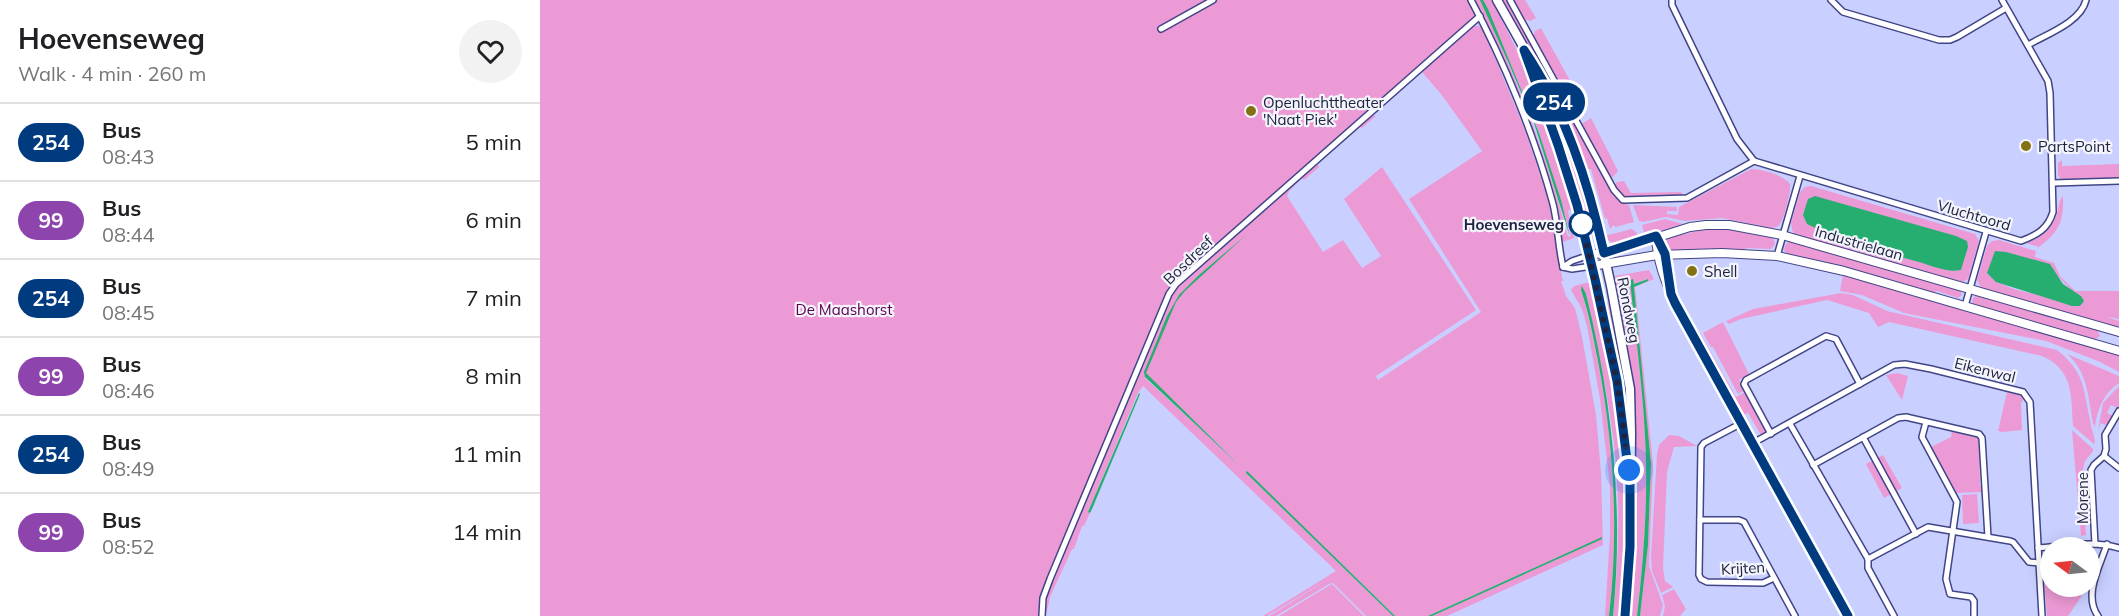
<!DOCTYPE html>
<meta charset="utf-8">
<style>
:root{--surface:#fff;--page:#f2f2f2;--text:#202124;--muted:#757577;--line:#e0e0e0}
body{margin:0;font-family:Mulish,sans-serif;background:var(--page);color:var(--text);height:100vh;display:flex;flex-direction:column;font-size:22px;white-space:nowrap}
*{box-sizing:border-box;margin:0}
p{font-size:20px;color:var(--muted)}
.icon{flex:none;width:33px;height:33px;fill:none;stroke:currentColor;stroke-width:2;stroke-linecap:round;stroke-linejoin:round}
.map{position:relative;flex:1;overflow:hidden}
.side{display:flex;flex-direction:column;background:var(--surface);width:540px}
.side>*{flex:none}
.badge{padding:0 12px;border-radius:20px;font-size:21px;line-height:39px}
.needle{width:39px;rotate:285deg}
.fabs{position:absolute;left:1500px;top:537px;display:grid;gap:12px}
.fabs a{display:grid;place-items:center;width:60px;height:60px;border-radius:50%;background:var(--surface);box-shadow:0 3px 15px #0003;font-size:30px}
.you{position:absolute;width:30px;height:30px;margin:-15px;border:4px solid #fff;border-radius:50%;background:#1a73e8;box-shadow:0 0 0 9px #1a73e833}
.map>.badge{position:absolute;translate:-50% -50%;box-shadow:0 0 0 3px #fff}
.round{display:grid;place-items:center;flex:none;width:63px;height:63px;border-radius:32px;background:var(--page)}
.headline{display:flex;align-items:center;justify-content:space-between;height:102px;padding:0 18px}
h1{font-size:28px;font-weight:700;line-height:45px}
ul{padding:0;list-style:none}
li{display:flex;align-items:center;gap:18px;height:78px;padding:0 18px;border-top:2px solid var(--line)}
li div{flex:1}
li b{display:block;font-size:22px}
li em{font-style:normal}
li .badge{min-width:66px;font-weight:700;text-align:center}
main{display:flex;flex:1;min-height:0}
.map>svg:first-child{display:block}
</style>
<main>
<section class="side">
<div class="headline"><div><h1>Hoevenseweg</h1><p>Walk · 4 min · 260 m</p></div><a class="round"><svg class="icon" aria-label="heart" viewBox="0 0 24 24"><path d="M12 20l-8-8c-3-5 5-10 8-4 3-6 11-1 8 4z"/></svg></a></div>
<ul>
<li><span class="badge" style="background:#003b80;color:#fff">254</span><div><b>Bus</b><p>08:43</p></div><em>5 min</em></li>
<li><span class="badge" style="background:#8e44ad;color:#fff">99</span><div><b>Bus</b><p>08:44</p></div><em>6 min</em></li>
<li><span class="badge" style="background:#003b80;color:#fff">254</span><div><b>Bus</b><p>08:45</p></div><em>7 min</em></li>
<li><span class="badge" style="background:#8e44ad;color:#fff">99</span><div><b>Bus</b><p>08:46</p></div><em>8 min</em></li>
<li><span class="badge" style="background:#003b80;color:#fff">254</span><div><b>Bus</b><p>08:49</p></div><em>11 min</em></li>
<li><span class="badge" style="background:#8e44ad;color:#fff">99</span><div><b>Bus</b><p>08:52</p></div><em>14 min</em></li>
</ul>
</section>
<div class="map">
<svg width="1579" height="616" viewBox="0 0 1579 616">
<rect width="100%" height="100%" fill="#c9d0ff"/>
<g fill="#ec9ad5" fill-rule="evenodd">
<path d="M0 0H952L991 79 1011 130 1032 209 1028 211 1034 238 1023 242 1020 240 1009 185 942 16 830 115 836 116 822 128 820 127 780 161 777 164 779 167 764 180 762 178 749 191 747 196 783 252 803 240 822 268 841 256 804 199 842 167 936 310 836 376 838 380 941 312 869 199 942 151 901 94 881 71 933 26H939L943 29 985 130 1010 204 1016 249 1023 281H1021L1026 296 1035 308 1042 337 1056 415 1061 473 1063 545 907 616H892L1062 537 888 616H855L706 471V473L853 616H826L793 583 789 584 736 616H729L795 575 727 616H723L796 571 603 386 598 393 548 512 550 513 544 526H542L534 549H532L510 597 506 616H0ZM948 11 999 133 1031 236 1028 237C1008 159 979 86 946 12ZM607 376 699 464 700 465 605 378Z"/>
<path d="M962 0H966L1074 196 1079 201 1089 205 1094 222 1075 227 1074 225 1070 229 1067 218 1065 219 1051 169 1047 170Z"/>
<path d="M973 0H985L996 18 990 21 983 19Z"/>
<path d="M1001 28 1039 97 1028 101 993 37 995 31Z"/>
<path d="M988 61 1033 151 1056 232 1051 234C1034 171 1015 120 988 61Z"/>
<path d="M1051 118 1078 171 1073 177 1069 176 1042 126 1043 123Z"/>
<path d="M1522 160V166L1579 164V179L1522 181 1518 175V163Z"/>
<path d="M1211 169C1222 169 1243 175 1250 184 1251 191 1245 217 1240 224 1237 228 1235 227 1231 228L1182 218 1145 221 1126 217 1103 222 1099 221 1093 205 1137 207V211H1127V214L1138 215 1139 207Z"/>
<path d="M1084 181 1091 193 1141 192 1143 195 1087 197 1080 193 1075 185 1077 182Z"/>
<path d="M1271 186 1435 234 1439 241 1428 279 1421 283 1255 235 1252 230 1251 223 1260 192 1265 187ZM1292 236 1421 270 1415 271 1402 268Z"/>
<path d="M1523 196C1524 221 1519 232 1499 247L1486 243C1501 238 1512 229 1517 214 1519 206 1518 202 1523 196Z"/>
<path d="M1125 219 1143 224 1105 236 1102 225Z"/>
<path d="M1170 228C1191 229 1212 232 1233 237L1235 244 1231 249 1207 248 1200 251 1130 250 1125 246 1128 238Z"/>
<path d="M1092 229 1097 233 1099 238C1086 243 1075 249 1064 236Z"/>
<path d="M1459 240 1496 251 1495 257 1514 263 1520 276 1535 291H1579V319L1567 317 1579 321V329L1441 288 1437 280 1447 246 1452 241ZM1447 273 1517 275 1532 291 1542 296C1510 295 1471 297 1447 273Z"/>
<path d="M1250 241 1420 290 1422 295 1418 298 1397 291 1391 293 1247 254 1244 250 1245 245Z"/>
<path d="M1109 270 1114 279 1095 287 1113 463 1109 566 1123 605 1120 616H1100L1108 545 1111 463 1094 287 1108 281 1107 279 1094 284 1090 280C1096 341 1105 403 1106 464 1107 515 1103 566 1097 616H1089L1096 529 1094 396 1087 342 1075 276Z"/>
<path d="M1303 275 1579 355V372L1558 361 1506 341 1364 313 1322 295 1300 291Z"/>
<path d="M1054 281 1081 427 1086 488V545L1081 616H1073C1080 549 1081 482 1070 415 1064 375 1054 334 1046 294L1041 290C1048 312 1052 334 1057 357 1074 442 1079 530 1069 616H1065L1070 534V487L1060 399 1047 326 1042 309 1031 290 1034 286Z"/>
<path d="M1301 293 1313 295 1347 311 1517 350C1545 372 1543 388 1550 420 1551 428 1554 434 1555 442L1554 444 1533 426C1531 396 1534 370 1502 356L1349 322 1338 327 1329 313 1287 300 1201 319 1189 324 1186 321 1213 309Z"/>
<path d="M1440 295 1557 329 1560 336 1554 340 1437 306 1433 304 1432 300 1435 296Z"/>
<path d="M1068 302 1086 393 1089 435 1063 304Z"/>
<path d="M1183 322 1209 374 1199 380 1205 390 1198 394 1173 347H1171L1163 333Z"/>
<path d="M1160 333 1196 397 1205 392 1226 429 1225 433 1221 435 1208 413 1201 416 1157 335Z"/>
<path d="M1527 354 1579 376V383C1564 393 1557 409 1555 427L1553 423C1548 397 1548 372 1527 354Z"/>
<path d="M1357 373 1368 376 1362 400 1346 375Z"/>
<path d="M1579 386V406L1577 408 1571 405 1567 413 1573 416 1568 426 1561 423 1558 430 1563 403Z"/>
<path d="M1467 392 1485 397 1481 403 1482 430 1462 432 1458 431Z"/>
<path d="M1412 430 1435 435 1439 440 1440 486 1442 487V492L1415 493 1391 447 1411 437Z"/>
<path d="M1532 430 1553 449V451L1545 461 1542 473 1546 535 1541 536Z"/>
<path d="M1129 435 1139 436 1157 446 1134 447 1127 472 1123 568 1125 581 1133 587 1121 593 1112 571 1111 557 1117 454 1119 445Z"/>
<path d="M1343 455 1362 488 1344 498 1326 464Z"/>
<path d="M1437 494 1439 523 1423 524 1422 495Z"/>
<path d="M1510 559V586L1543 587 1541 597 1528 616H1507L1502 560Z"/>
<path d="M792 584 824 616H739L790 585Z"/>
<path d="M1134 589 1146 609 1140 616H1123L1125 606 1122 595Z"/>
</g>
<g fill="#26ae70">
<path d="M940 0H943L948 9 999 133 1021 200 1030 237 994 123 969 64Z"/>
<path d="M1275 196 1416 236 1427 241 1428 247 1421 270C1408 273 1392 266 1379 262 1341 252 1303 242 1267 224L1263 215 1268 199Z"/>
<path d="M706 235 645 291 636 302 606 373 699 465 605 377 604 372 627 316 639 295 659 275Z"/>
<path d="M1455 251 1466 252 1510 264 1523 284 1541 296 1544 301 1540 306H1532L1456 282 1447 273Z"/>
<path d="M1093 279 1094 284 1108 279V281L1094 287 1111 463 1108 545 1100 616H1097C1103 566 1107 514 1106 464 1105 402 1096 341 1090 280Z"/>
<path d="M1042 286 1046 294C1072 400 1084 507 1073 616H1069C1079 531 1074 445 1058 361 1053 337 1049 313 1041 290Z"/>
<path d="M599 393 600 394 552 509 550 513 548 512Z"/>
<path d="M706 471 708 472 855 616H853L706 473Z"/>
<path d="M1062 537V539L892 616H888Z"/>
</g>
<g fill="none" stroke-linecap="round" stroke-linejoin="round">
<g stroke="#414587" stroke-width="8">
<g id="street">
<path d="M931 0C964 61 995 137 1013 204 1018 224 1018 246 1023 267"/>
<path d="M970 0 1074 190 1083 200 1147 198 1214 161"/>
<path d="M1132 0V5L1197 139 1214 161 1481 241C1497 235 1508 229 1513 212L1510 93 1508 81 1462 0"/>
<path d="M1291 0 1303 12 1399 40H1410L1417 37 1466 8"/>
<path d="M621 29 673 0"/>
<path d="M1488 45C1507 34 1541 22 1546 0"/>
<path d="M1513 183 1579 181"/>
<path d="M1237 256 1260 176"/>
<path d="M1023 267 1032 269 1052 266"/>
<path d="M1023 267 1032 261 1050 255"/>
<path d="M1425 306 1446 232"/>
<path d="M1386 422 1382 437 1417 502 1406 579 1410 594 1431 597 1434 601V616"/>
<path d="M1202 423 1164 443 1161 447 1159 575 1161 579 1167 582 1223 583 1234 578"/>
<path d="M1250 424 1328 559"/>
<path d="M1231 434 1204 384 1206 380 1286 336 1296 339 1320 384"/>
<path d="M1323 437 1376 534"/>
<path d="M1213 443 1354 365 1365 364 1391 369 1483 392 1490 402 1502 616"/>
<path d="M1564 456 1579 468"/>
<path d="M1273 465 1358 418 1366 417 1439 434 1442 438 1448 537"/>
<path d="M1160 520H1199L1204 522 1255 616"/>
<path d="M1555 544 1551 470 1554 465 1564 456 1566 449 1565 435 1579 411"/>
<path d="M1498 548C1524 546 1554 540 1579 548"/>
<path d="M502 616 503 598 510 579 629 294 636 284 940 16"/>
<path d="M1354 616 1328 568V559L1388 527 1470 541 1473 542 1489 562 1499 563"/>
<path d="M1558 616C1543 595 1560 566 1567 544"/>
</g>
</g>
<g stroke="#414587" stroke-width="10">
<g id="secondary">
<path d="M1116 236C1117 261 1125 281 1135 303L1308 616"/>
<path d="M1124 252 1129 284"/>
<path d="M1050 255 1077 250 1150 227 1166 225H1189L1242 235 1579 332"/>
<path d="M1052 266 1117 255 1182 253 1237 256 1304 271 1579 351"/>
</g>
</g>
<g stroke="#414587" stroke-width="11">
<g id="primary">
<path d="M957 0 1006 87 1034 147 1060 236 1071 286 1090 389 1091 433 1090 547 1085 616"/>
<path d="M986 59C995 88 1009 115 1018 144 1051 245 1074 349 1087 455"/>
</g>
</g>
<use href="#street" stroke="#fff" stroke-width="5"/>
<use href="#secondary" stroke="#fff" stroke-width="8"/>
<use href="#primary" stroke="#fff" stroke-width="8"/>
</g>
<g fill="none" stroke-linecap="round" stroke-linejoin="round">
<g stroke="#fff" stroke-width="14">
<path id="line" d="M1085 616 1090 547V484L1077 381 1055 279 1037 205 1018 145 984 50C1025 111 1048 181 1064 253L1116 236 1125 254 1131 294 1135 303 1308 616"/>
</g>
<use href="#line" stroke="#003b80" stroke-width="9"/>
<path stroke="#202340" stroke-width="6" stroke-dasharray="0 10.8" d="M1042 224 1041 219 1077 381 1089 470"/>
</g>
<g fill="#837213" stroke="#f3f4fc" stroke-width="2">
<circle cx="711" cy="111" r="6"/>
<circle cx="1486" cy="146" r="6"/>
<circle cx="1152" cy="271" r="6"/>
</g>
<circle fill="#fff" stroke="#003b80" stroke-width="3" cx="1042" cy="224" r="12"/>
<g text-anchor="middle" dominant-baseline="central" stroke-width="4.5" stroke-linejoin="round" paint-order="stroke">
<g font-size="15" fill="#202340" stroke="#f3f4fc" text-anchor="start">
<text x="723" y="102">Openluchttheater<tspan x="723" dy="17">'Naat Piek'</tspan></text>
<text x="1498" y="146">PartsPoint</text>
<text x="1164" y="271">Shell</text>
</g>
<g font-size="15" fill="#202340" stroke="#f3f4fc">
<text transform="translate(1434 215) rotate(16)">Vluchtoord</text>
<text transform="translate(1319 243) rotate(16)">Industrielaan</text>
<text transform="translate(648 260) rotate(-44)">Bosdreef</text>
<text transform="translate(1089 310) rotate(79)">Rondweg</text>
<text transform="translate(1445 370) rotate(14)">Eikenwal</text>
<text transform="translate(1542 498) rotate(-90)">Morene</text>
<text transform="translate(1203 568) rotate(-3)">Krijten</text>
</g>
<g font-size="15" font-weight="bold" fill="#202340" stroke="#f3f4fc" text-anchor="end">
<text x="1024" y="224">Hoevenseweg</text>
</g>
<g font-size="15" fill="#5b004b" stroke="#f3f4fc">
<text x="304" y="309">De Maashorst</text>
</g>
</g>
</svg>
<div class="fabs">
<a><svg class="needle" viewBox="-14 -14 28 28"><path d="M0-13l5 13h-10z" fill="#e53935"/><path d="M0 13l5-13h-10z" fill="#757577"/></svg></a>
</div>
<div class="you" style="left:1089px;top:470px"></div>
<b class="badge" style="left:1014px;top:102px;background:#003b80;color:#fff">254</b>
</div>
</main>
